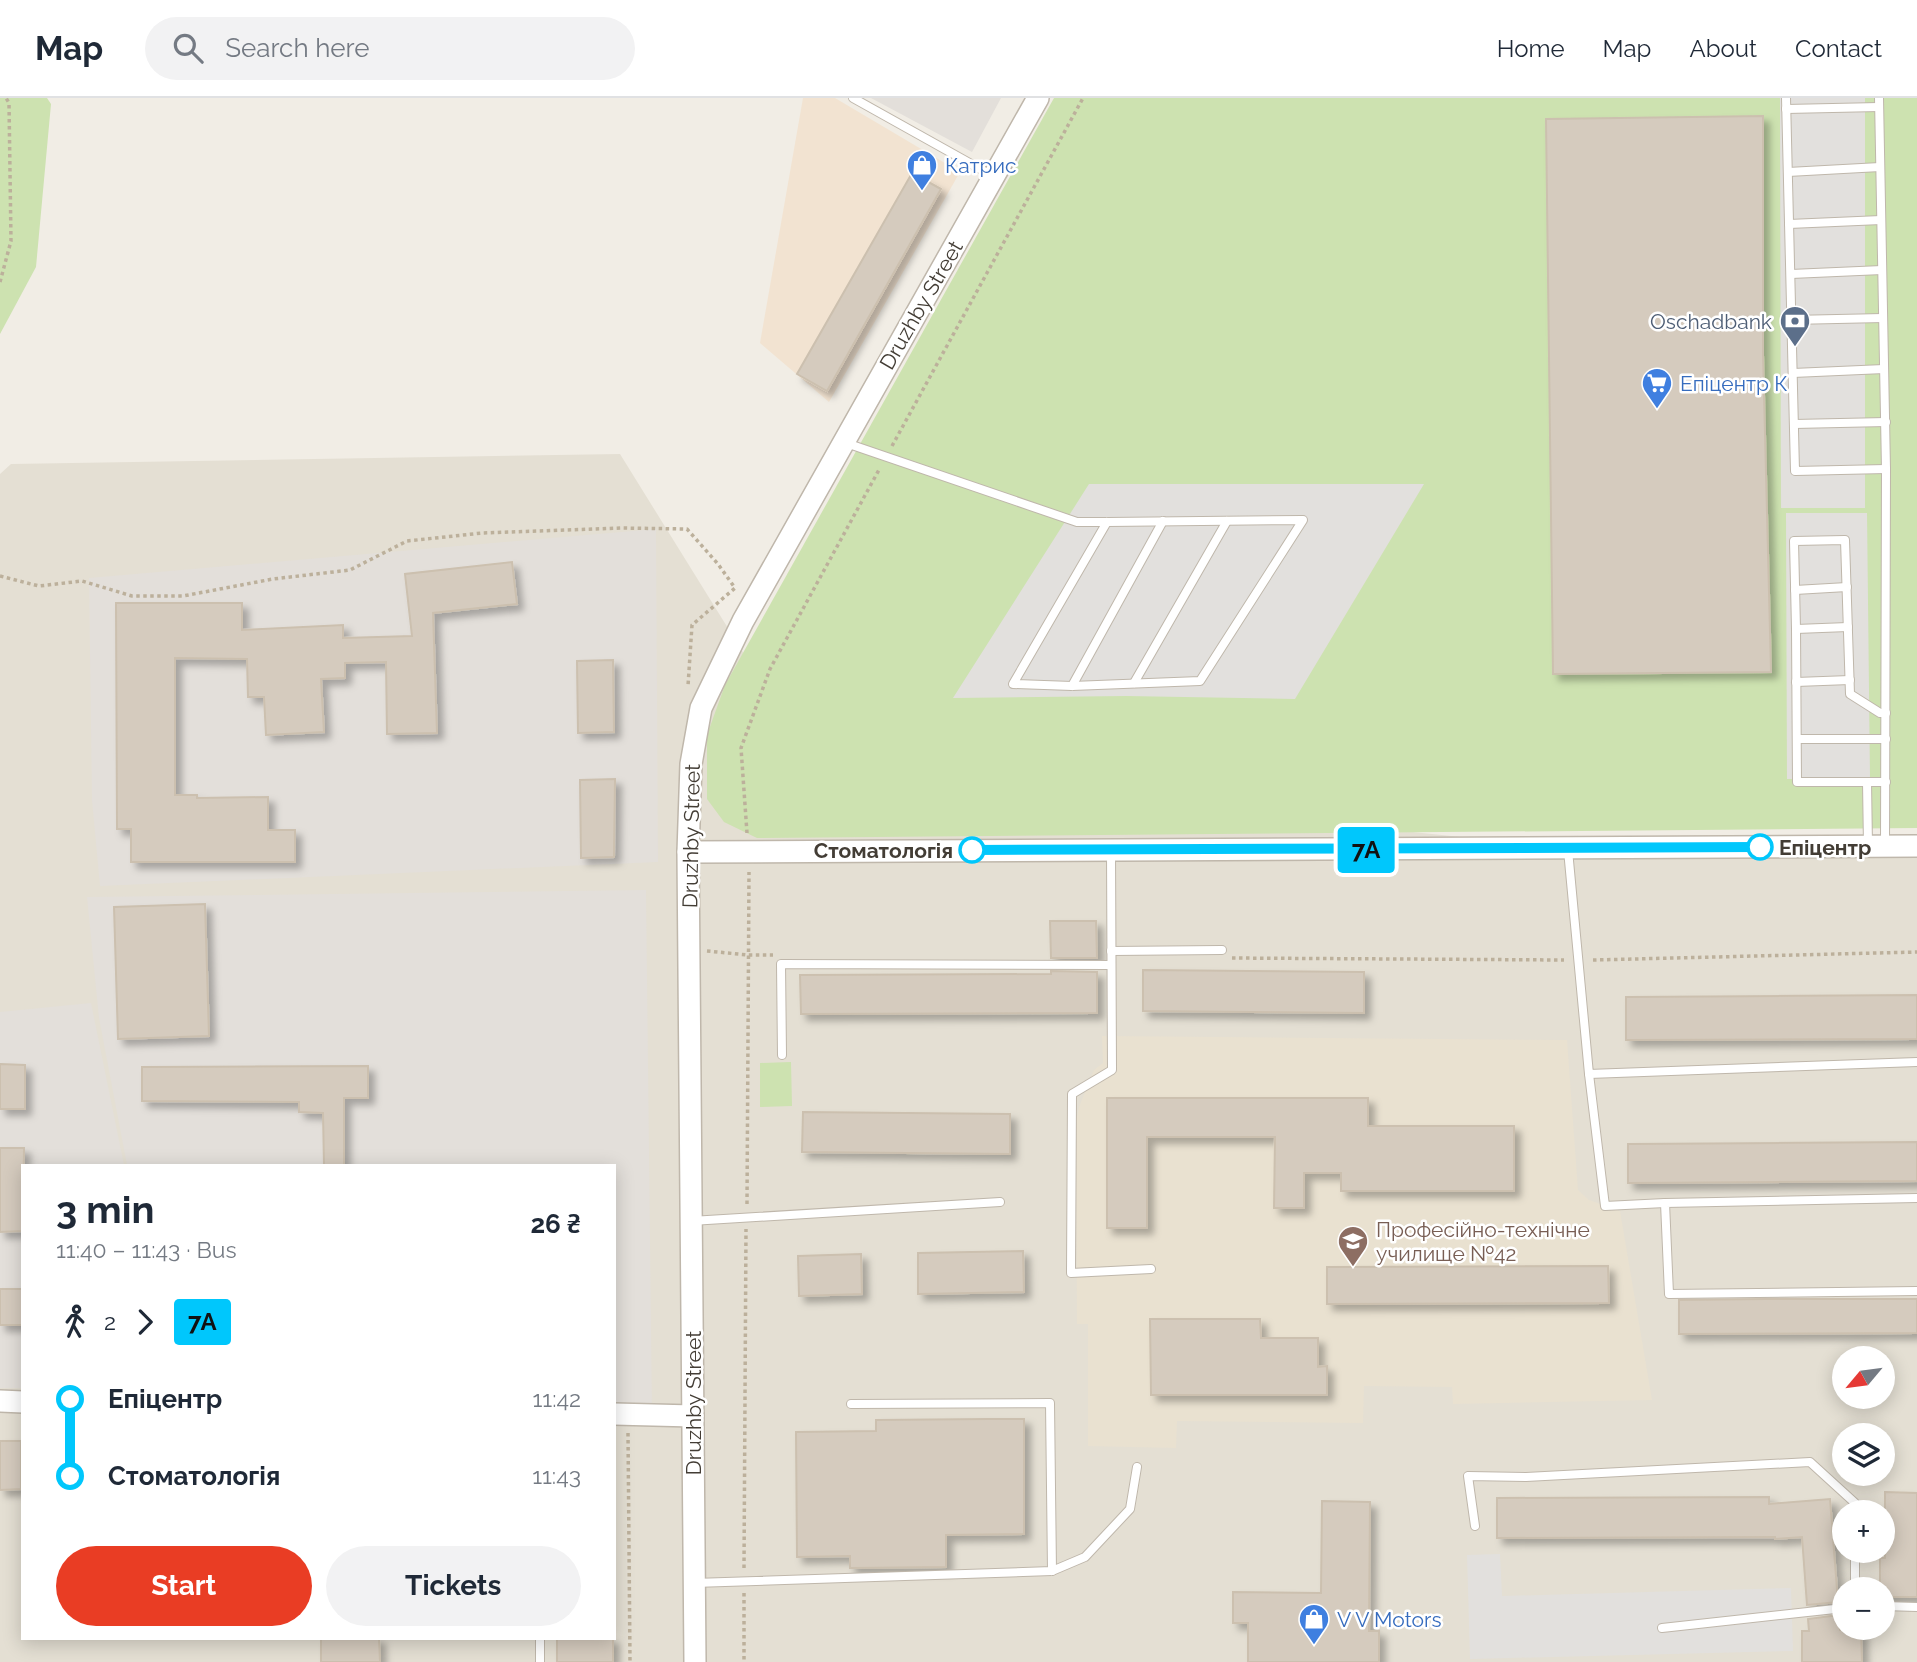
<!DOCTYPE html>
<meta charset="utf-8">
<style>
:root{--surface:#fff;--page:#f2f2f3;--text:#1f2937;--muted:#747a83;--line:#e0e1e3;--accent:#e93d24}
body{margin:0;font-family:Raleway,sans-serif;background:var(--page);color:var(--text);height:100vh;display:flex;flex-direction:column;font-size:26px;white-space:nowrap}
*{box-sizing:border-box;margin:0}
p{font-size:23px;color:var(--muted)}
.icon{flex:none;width:38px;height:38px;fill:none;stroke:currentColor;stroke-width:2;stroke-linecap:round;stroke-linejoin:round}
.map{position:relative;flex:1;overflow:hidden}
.panel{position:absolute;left:21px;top:1066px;width:595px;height:476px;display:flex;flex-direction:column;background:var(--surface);border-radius:0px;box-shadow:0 4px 18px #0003}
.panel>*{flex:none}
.badge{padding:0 14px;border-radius:5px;font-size:24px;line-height:46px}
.needle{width:46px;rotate:241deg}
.controls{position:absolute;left:1832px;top:1248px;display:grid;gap:14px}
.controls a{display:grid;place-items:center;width:63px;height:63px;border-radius:50%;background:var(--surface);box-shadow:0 4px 18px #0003;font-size:35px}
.map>.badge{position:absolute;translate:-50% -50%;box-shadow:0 0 0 4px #fff}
.legs{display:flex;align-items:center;gap:10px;height:77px;padding:0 35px;font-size:23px}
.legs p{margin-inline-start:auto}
.head{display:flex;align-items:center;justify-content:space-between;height:119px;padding:0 35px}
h1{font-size:38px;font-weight:700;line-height:52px}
.action{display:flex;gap:14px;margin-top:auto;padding:14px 35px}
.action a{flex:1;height:80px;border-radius:42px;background:var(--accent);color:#fff;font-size:28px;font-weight:700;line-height:80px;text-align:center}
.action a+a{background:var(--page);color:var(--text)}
ul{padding:0 35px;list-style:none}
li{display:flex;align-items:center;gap:24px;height:77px;font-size:26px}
li i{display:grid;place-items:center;width:10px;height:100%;margin:0 9px;background:currentColor}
li i::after{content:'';width:18px;height:18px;margin:-9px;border:5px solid;border-radius:50%;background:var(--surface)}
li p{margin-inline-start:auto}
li:first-child i{background:linear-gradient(#0000 50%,currentColor 0)}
li:last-child i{background:linear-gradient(currentColor 50%,#0000 0)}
header{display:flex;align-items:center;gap:42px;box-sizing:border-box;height:98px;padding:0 35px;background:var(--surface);border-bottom:2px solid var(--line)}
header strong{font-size:33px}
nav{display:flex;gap:38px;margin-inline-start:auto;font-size:24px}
.search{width:490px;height:63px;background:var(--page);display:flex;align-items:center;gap:18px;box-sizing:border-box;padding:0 24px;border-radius:38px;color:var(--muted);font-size:26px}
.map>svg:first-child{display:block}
</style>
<header>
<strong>Map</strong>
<div class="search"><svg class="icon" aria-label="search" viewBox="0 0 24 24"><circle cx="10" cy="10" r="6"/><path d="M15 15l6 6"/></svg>Search here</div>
<nav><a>Home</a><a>Map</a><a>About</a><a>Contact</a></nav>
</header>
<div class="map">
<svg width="1917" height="1564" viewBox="0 0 1917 1564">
<defs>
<filter id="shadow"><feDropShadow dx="6" dy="6" stdDeviation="3.5" flood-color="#0004"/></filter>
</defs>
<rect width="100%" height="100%" fill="#f1ede5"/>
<path fill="#e4dfd3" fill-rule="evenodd" d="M620 356 816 672 1557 749 1917 748V1564H0V376L11 366ZM23 1068H614V1540H23ZM1844 1260H1883V1298H1844ZM1844 1337H1883V1376H1844ZM1844 1414H1883V1452H1844ZM1844 1491H1883V1530H1844Z"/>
<path fill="#f2e3d1" d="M803 0H835L960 74 829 304 760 245Z"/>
<g fill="#e3dfda">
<path d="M871 0H1001L972 54Z"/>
<path d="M656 431 658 764 100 788 92 702 89 480Z"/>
<path d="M646 792 652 1317 614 1315V1068L127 1067 99 920 87 799Z"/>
<path d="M91 905 124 1067 23 1068V1290H0V914Z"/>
</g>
<path fill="#e9e1d0" d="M1102 938 1567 942 1578 1092 1589 1102 1620 1113 1652 1302 1453 1306 1452 1289 1364 1288 1363 1325 1177 1323 1176 1350 1088 1348V1226H1077L1076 1024 1079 1009 1094 972 1103 965Z"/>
<g fill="#cde2b0">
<path d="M0 0H47L51 6 36 169 0 236Z"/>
<path d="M1054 0H1917V730L757 740 724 724 707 701V637L725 587Z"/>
<path d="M791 964 792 1008 760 1009V965Z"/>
</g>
<g fill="#e2e0dd">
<path d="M1780 0H1865V410H1781Z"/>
<path d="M1089 386H1424L1295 601 1126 598 953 600Z"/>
<path d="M1786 415H1867L1870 680 1787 681Z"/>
<path d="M1500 1456 1502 1498 1791 1490 1793 1553 1470 1561 1467 1457Z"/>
</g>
<g fill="#d5cbbe" stroke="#ccc0af" stroke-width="2" filter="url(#shadow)">
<path d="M1763 18V257L1771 574 1553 576 1546 21Z"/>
<path d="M912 75 941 91 827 293 797 276Z"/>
<path d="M512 464 517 506 433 515 437 635 387 636 386 564 345 565V580L321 581 324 634 266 637 264 599H248L247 561 175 560V697H197V700L268 699V732H295V764H131V731H117L116 505H242V532L343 527V540L412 538 405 476Z"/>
<path d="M613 562 614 634 578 635 577 563Z"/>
<path d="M615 681 614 759 581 760 580 682Z"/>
<path d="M205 806 209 938 118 941 114 809Z"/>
<path d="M1050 823H1096L1097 860H1051Z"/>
<path d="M1143 872 1364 874V915L1143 913Z"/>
<path d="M1051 873 1097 874V915L801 916 800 877 1051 876Z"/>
<path d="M1917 897V941L1626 942V899Z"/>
<path d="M0 966 25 967V1011H0Z"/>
<path d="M368 968V1000H344V1068H324L323 1015 299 1014V1004L142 1003V969Z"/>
<path d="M1107 1000H1368V1028H1514V1093H1341V1075H1304V1110H1274L1275 1039H1147V1130H1107Z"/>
<path d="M803 1014 1010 1016V1056L802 1054Z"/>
<path d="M1917 1044V1083L1628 1085V1046Z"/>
<path d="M0 1050H24L23 1133 0 1134Z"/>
<path d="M1023 1153 1024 1194 918 1196V1155Z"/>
<path d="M861 1156 862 1196 799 1198 798 1158Z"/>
<path d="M1608 1168 1609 1205 1327 1206V1169Z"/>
<rect x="0" y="1191" width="23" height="36"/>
<path d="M1766 1201H1917V1235L1679 1236V1202Z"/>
<path d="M1150 1221H1260L1261 1240H1318V1269L1327 1268V1297H1151Z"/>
<path d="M988 1321H1024V1436L946 1437V1469L850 1470V1458L797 1459 796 1334 876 1333V1322Z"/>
<path d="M0 1343H21V1391L0 1392Z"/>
<path d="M1885 1394 1917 1395V1499H1883V1491H1880V1460H1885Z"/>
<path d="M1769 1399V1406L1830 1401 1838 1504 1807 1507 1802 1439 1775 1441V1439L1497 1440V1400Z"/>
<path d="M1322 1403 1370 1404 1369 1533H1379V1564H1248V1525H1233V1494L1321 1495Z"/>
<path d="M1839 1517 1840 1532H1861L1862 1564H1802V1533H1809L1808 1521Z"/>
<path d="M321 1540H379L380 1564H321Z"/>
<rect x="557" y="1540" width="56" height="24"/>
</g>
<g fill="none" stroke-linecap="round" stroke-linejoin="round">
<g stroke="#bfb7ab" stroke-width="10">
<g id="service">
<path d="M853 0 991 77"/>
<path d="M1786 0 1795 373 1886 371"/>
<path d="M1879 0 1886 371 1885 746"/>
<path d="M1786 11 1879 9"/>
<path d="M1788 74 1880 69"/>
<path d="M1789 126 1881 122"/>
<path d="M1791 176 1882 172"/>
<path d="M1791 222 1883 220"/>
<path d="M1793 275 1884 271"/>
<path d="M1794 326 1886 324"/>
<path d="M846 345 1077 424H1107L1303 422 1200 583 1072 588 1013 586 1107 424"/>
<path d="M1795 492 1847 489"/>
<path d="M1796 531 1848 529"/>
<path d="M1796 584 1850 582"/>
<path d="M1134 585 1227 423"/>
<path d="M1072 588 1163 423"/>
<path d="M1797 641H1886"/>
<path d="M1867 684 1868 748"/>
<path d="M1886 684H1797L1796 531 1794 443 1845 442 1850 596 1880 615H1886"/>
<path d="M1568 752 1589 976 1917 964"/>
<path d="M1111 754 1112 972 1072 996 1071 1175 1151 1171"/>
<path d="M1111 853 1222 852"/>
<path d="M782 957 781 866 1111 867"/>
<path d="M1589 976 1605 1108 1665 1105"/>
<path d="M1917 1100 1665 1105 1669 1196 1917 1193"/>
<path d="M691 1123 1000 1104"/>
<path d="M1475 1428 1468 1378 1526 1379 1810 1364 1855 1405V1414"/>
<path d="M1052 1473 1085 1459 1130 1411 1137 1369"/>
<path d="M694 1485 1052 1473 1050 1305 851 1306"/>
<path d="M1855 1491V1452"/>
<path d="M1883 1508 1917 1509"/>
<path d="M1662 1530 1844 1510"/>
<path d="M540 1564V1540"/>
</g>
</g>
<g stroke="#bfb7ab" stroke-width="24">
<g id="tertiary">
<path d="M688 754 1917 748"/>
<path d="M0 1303 23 1304"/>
<path d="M614 1316 693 1318"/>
<path d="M695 1564 688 754 691 666 701 610 743 523 1038 0"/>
</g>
</g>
<g stroke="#bcb09b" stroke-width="3.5" stroke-dasharray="3.5 3.5" stroke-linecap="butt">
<path d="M0 184 11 143 9 5 6 0"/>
<path d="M892 348 1083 0"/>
<path d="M0 478 39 488 82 483 132 498H183L273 481 350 472 407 443 482 435 622 430 687 431 718 466 735 490 692 527 688 588"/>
<path d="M747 735 741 650 770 571 880 370"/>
<path d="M707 853 748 857H773"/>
<path d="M1232 860 1564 862"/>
<path d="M1593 862 1917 854"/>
<path d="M747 1106 749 774"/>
<path d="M628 1335 630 1564"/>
<path d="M744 1470 746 1131"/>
<path d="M744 1495V1564"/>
</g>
<use href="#service" stroke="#fff" stroke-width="8"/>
<use href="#tertiary" stroke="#fff" stroke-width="21"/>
</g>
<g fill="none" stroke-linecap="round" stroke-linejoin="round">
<g stroke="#fff" stroke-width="16">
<path id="line-1" d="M972 752 1760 749"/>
</g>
<use href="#line-1" stroke="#00c7fc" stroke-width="10"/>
</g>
<defs>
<g id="shop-pin" transform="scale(1.575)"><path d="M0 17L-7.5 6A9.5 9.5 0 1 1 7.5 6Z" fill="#3f7fe0" stroke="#fff"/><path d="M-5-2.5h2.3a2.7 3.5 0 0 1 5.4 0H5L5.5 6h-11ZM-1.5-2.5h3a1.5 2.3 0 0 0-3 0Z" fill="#fff"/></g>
<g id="bank-pin" transform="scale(1.575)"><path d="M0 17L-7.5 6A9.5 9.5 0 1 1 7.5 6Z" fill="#5c6f8a" stroke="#fff"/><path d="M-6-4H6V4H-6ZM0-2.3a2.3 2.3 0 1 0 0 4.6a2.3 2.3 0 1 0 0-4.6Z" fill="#fff"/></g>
<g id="supermarket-pin" transform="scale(1.575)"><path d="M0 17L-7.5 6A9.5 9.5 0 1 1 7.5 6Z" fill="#3f7fe0" stroke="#fff"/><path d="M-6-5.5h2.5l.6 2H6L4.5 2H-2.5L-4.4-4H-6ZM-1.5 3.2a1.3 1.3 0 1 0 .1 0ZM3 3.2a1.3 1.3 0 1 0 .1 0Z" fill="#fff"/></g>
<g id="university-pin" transform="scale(1.575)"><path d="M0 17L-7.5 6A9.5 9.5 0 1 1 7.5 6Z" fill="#8d6e63" stroke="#fff"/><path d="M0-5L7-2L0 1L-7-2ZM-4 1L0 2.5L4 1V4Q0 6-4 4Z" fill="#fff"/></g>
</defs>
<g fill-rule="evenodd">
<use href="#shop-pin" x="922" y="67"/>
<use href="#bank-pin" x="1795" y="223"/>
<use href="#supermarket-pin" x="1657" y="285"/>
<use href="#university-pin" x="1353" y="1143"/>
<use href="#shop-pin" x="1314" y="1521"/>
</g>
<g fill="#fff" stroke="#00c7fc" stroke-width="3.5">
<circle cx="1760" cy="749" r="12"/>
<circle cx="972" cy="752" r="12"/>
</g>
<g text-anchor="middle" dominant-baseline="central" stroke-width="5" stroke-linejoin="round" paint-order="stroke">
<g font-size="21" fill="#366cbe" stroke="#fff" text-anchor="start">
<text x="945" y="67">Катрис</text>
<text x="1680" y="285">Епіцентр К</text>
<text x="1337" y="1521">V V Motors</text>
</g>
<g font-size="21" fill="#433d35" stroke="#fff">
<text transform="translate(921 207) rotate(-60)">Druzhby Street</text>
<text transform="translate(691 738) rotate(-89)">Druzhby Street</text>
<text transform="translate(693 1305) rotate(-90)">Druzhby Street</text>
</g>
<g font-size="21" fill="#4e5e75" stroke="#fff" text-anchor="end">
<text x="1772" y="223">Oschadbank</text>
</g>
<g font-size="21" font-weight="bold" fill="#433d35" stroke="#fff" text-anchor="start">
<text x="1779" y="749">Епіцентр</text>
<text x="953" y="752" text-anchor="end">Стоматологія</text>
</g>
<g font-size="21" fill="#785e54" stroke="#fff" text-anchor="start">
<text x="1376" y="1131">Професійно-технічне<tspan x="1376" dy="24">училище №42</tspan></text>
</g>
</g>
</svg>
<div class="controls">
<a><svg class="needle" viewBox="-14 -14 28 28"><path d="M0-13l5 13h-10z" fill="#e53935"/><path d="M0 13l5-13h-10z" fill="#747a83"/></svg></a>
<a><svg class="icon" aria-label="layers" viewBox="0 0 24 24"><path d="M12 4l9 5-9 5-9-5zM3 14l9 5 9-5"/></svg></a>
<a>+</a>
<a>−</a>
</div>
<b class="badge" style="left:1366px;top:752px;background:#00c7fc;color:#111">7А</b>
<section class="panel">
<div class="head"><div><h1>3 min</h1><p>11:40 – 11:43 · Bus</p></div><b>26 ₴</b></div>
<div class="legs"><svg class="icon" aria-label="walk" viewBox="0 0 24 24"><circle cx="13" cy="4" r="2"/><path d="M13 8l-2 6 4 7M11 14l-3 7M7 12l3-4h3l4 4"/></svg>2<svg class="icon" aria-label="forward" viewBox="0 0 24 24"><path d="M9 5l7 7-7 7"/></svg><b class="badge" style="background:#00c7fc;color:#111">7А</b></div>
<ul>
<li><i style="color:#00c7fc"></i><b>Епіцентр</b><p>11:42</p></li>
<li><i style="color:#00c7fc"></i><b>Стоматологія</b><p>11:43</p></li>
</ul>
<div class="action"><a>Start</a><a>Tickets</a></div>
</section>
</div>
